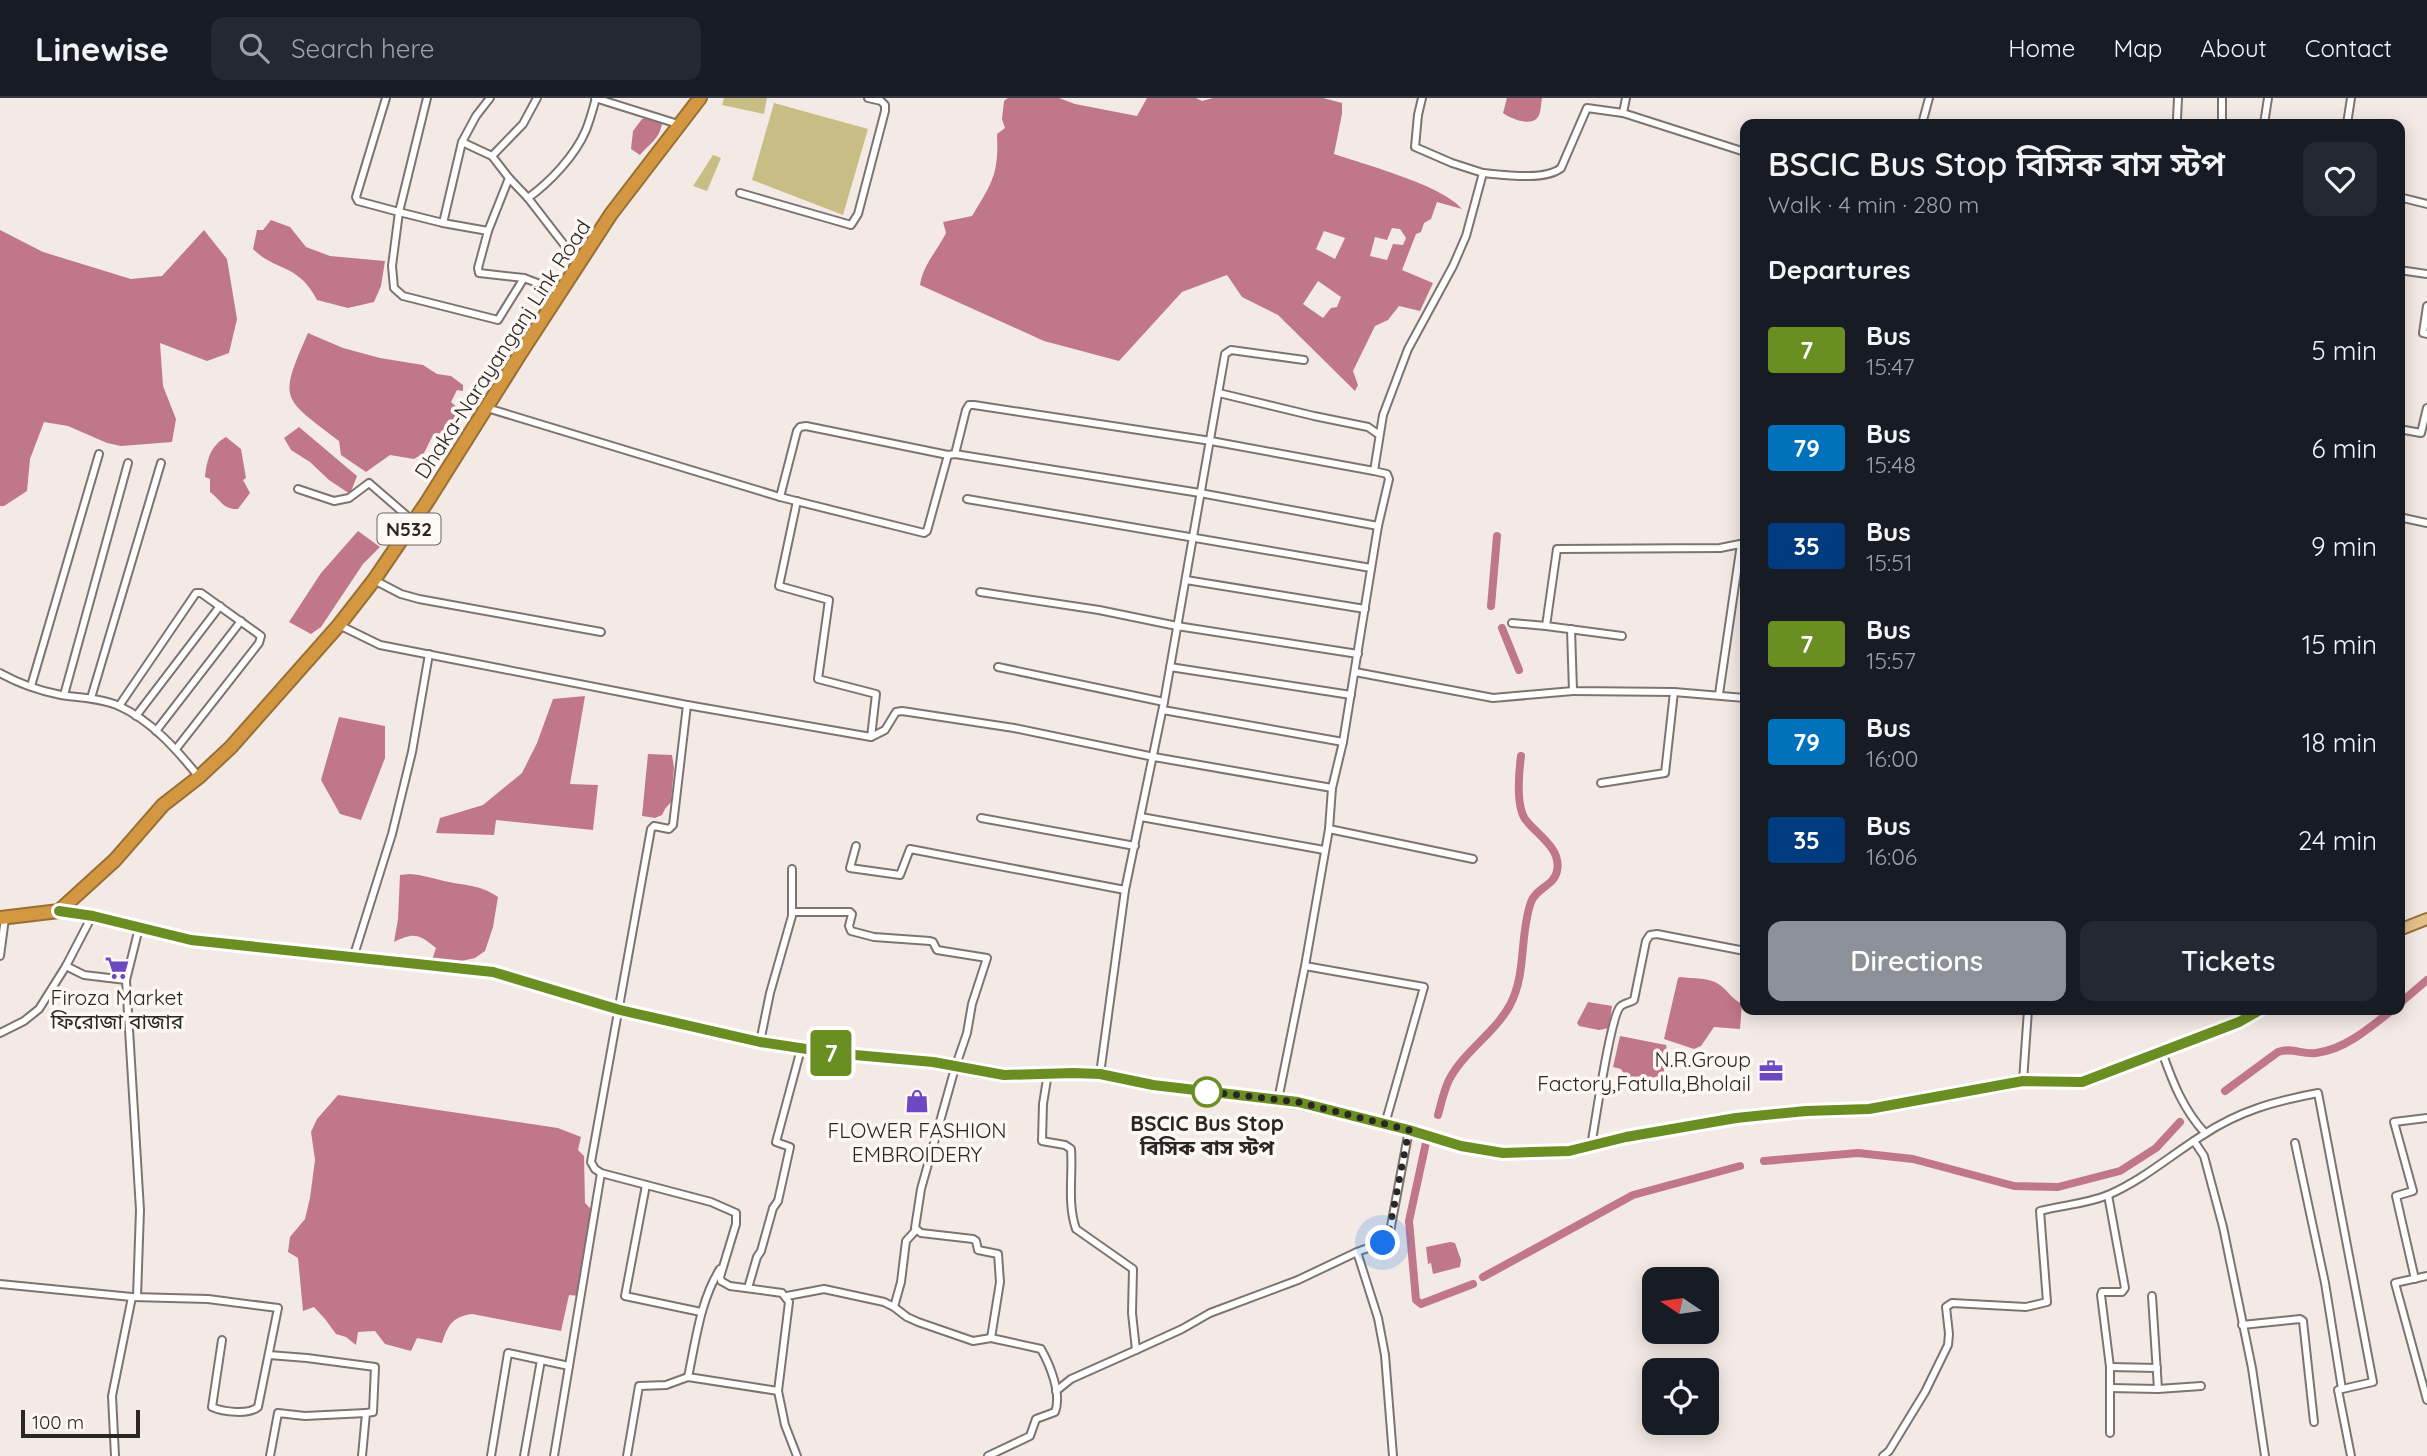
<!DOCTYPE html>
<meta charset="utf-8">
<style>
:root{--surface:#171b24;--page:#242831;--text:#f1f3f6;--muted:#9ea1a6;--line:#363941;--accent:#8c9099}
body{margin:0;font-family:Quicksand,"Noto Sans Bengali",sans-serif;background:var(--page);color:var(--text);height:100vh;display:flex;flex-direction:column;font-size:26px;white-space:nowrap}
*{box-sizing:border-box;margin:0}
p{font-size:23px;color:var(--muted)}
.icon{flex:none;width:38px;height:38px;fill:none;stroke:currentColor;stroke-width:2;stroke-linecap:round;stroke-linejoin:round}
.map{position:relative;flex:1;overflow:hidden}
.drawer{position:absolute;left:1740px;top:21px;width:665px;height:896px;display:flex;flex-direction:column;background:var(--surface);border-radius:14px;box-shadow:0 4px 18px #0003}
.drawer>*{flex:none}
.badge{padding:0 14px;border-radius:5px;font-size:24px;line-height:46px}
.needle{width:46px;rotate:283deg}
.buttons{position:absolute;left:1642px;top:1169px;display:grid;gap:14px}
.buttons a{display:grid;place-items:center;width:77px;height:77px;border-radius:14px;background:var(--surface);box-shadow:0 4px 18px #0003;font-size:35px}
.scale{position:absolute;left:21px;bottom:18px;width:119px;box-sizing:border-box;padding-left:7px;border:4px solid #2a2624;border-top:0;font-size:19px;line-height:24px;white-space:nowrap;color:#2a2624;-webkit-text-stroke:5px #fef8f5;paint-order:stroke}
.you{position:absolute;width:35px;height:35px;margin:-18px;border:5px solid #fff;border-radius:50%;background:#1a73e8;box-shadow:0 0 0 10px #1a73e833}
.map>.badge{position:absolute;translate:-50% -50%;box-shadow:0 0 0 4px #fff}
h2{padding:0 28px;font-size:26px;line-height:63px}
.round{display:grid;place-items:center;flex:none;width:74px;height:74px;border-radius:14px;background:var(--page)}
.summary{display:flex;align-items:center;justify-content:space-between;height:119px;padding:0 28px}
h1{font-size:33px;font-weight:600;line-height:52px}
.action{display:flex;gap:14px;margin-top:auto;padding:14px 28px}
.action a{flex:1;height:80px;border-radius:14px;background:var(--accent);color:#fff;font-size:28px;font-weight:600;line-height:80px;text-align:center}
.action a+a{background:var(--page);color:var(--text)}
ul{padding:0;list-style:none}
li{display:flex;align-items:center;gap:21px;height:98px;padding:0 28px}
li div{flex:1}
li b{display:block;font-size:26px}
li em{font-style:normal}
li .badge{min-width:77px;font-weight:700;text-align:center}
header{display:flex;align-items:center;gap:42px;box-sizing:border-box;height:98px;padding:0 35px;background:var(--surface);border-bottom:2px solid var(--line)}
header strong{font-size:33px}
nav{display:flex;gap:38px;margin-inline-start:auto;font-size:24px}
.search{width:490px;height:63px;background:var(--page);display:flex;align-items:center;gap:18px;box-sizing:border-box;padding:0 24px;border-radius:14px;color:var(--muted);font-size:26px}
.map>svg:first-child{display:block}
</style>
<header>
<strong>Linewise</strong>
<div class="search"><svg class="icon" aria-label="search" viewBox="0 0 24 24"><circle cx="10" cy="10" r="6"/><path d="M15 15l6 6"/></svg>Search here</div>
<nav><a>Home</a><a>Map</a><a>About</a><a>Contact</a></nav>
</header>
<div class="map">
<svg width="2427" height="1358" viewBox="0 0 2427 1358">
<rect width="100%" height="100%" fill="#f4eae5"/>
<g fill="#c9bd86">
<path d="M724 0H767L764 16 722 7Z"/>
<path d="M774 5 868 31 843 117 752 82Z"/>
<path d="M713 57 721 60 707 93 693 88Z"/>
</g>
<g fill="#c1778a" fill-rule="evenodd">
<path d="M1008 0H1059L1075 6 1137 18 1147 0H1196L1202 3 1213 0H1323L1342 5V16L1334 56C1366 67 1442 87 1462 111L1437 104 1431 121 1424 125 1421 134 1416 136 1402 172 1433 185 1420 213 1399 208 1388 222 1375 228 1353 273 1358 287 1355 293 1278 217 1242 199 1227 177 1182 194 1119 263 1044 243 920 187C923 167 937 153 946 135L943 124 972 118C992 85 999 76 997 36L1005 30 1002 21 1004 3ZM1392 130 1400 131 1406 140 1403 147 1393 146 1387 162 1370 158 1375 139 1387 142ZM1324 133 1345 140 1335 161 1316 151ZM1318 183 1341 199 1337 209 1331 210 1323 220 1303 206Z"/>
<path d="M1507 0H1542C1541 5 1541 15 1538 19 1531 29 1511 21 1503 15Z"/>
<path d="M649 19 657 20 662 25C660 41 649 46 640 57L631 51 633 33 642 21Z"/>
<path d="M271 122 290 129 306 149 330 158 385 163 381 188 374 204 348 210 317 202C298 165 276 174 253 151L257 132H263Z"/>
<path d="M0 132 43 154 131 181 162 178 204 132 227 161 237 221 229 255 207 263 160 245 163 288 176 321 172 344 121 348 107 345 68 328 44 324 30 361 27 393 4 408H0Z"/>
<path d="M308 235 343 250 380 260 423 267 437 276 451 278 463 287V293L457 292 451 304 459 311 448 331 432 339 424 355 414 361 390 357 366 374 341 357 339 343C282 299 278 303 308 235Z"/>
<path d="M299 329 357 378 350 396 329 382 310 364 291 352 284 340Z"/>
<path d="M226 339 241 351 246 380 243 382 250 395 238 411C223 412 220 401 210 394V381L205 379C207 362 210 348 226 339Z"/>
<path d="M358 433 380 449 363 466 321 529 311 536 289 524 321 475Z"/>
<path d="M585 598 570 686 598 687 593 732 496 722 494 737 436 735 440 720 483 707 522 675 537 645 553 601Z"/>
<path d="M339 619 385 628V660L361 722 340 716 321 682Z"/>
<path d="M648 656 672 657 674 670 671 704 665 711 662 717 655 720 642 718Z"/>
<path d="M410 776C422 777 432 780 444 783 465 788 479 786 498 799L493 829 485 853 475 860 457 864 441 865 432 862 436 850C419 836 414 834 394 844L398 821 400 777Z"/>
<path d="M1680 879C1693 881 1710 879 1720 887 1729 894 1731 900 1742 906L1740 931 1714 929 1701 948 1694 951 1664 941 1678 880Z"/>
<path d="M1588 904 1612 908 1609 930 1599 932 1579 928 1577 925Z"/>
<path d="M1620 938 1666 947 1668 956 1662 980 1639 979 1637 983 1627 981 1621 971 1613 969Z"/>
<path d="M338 997 558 1030 581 1039 578 1052 584 1058 585 1105 593 1113 580 1198 569 1197 561 1233 472 1216C452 1219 448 1227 442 1245L417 1240 411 1253 385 1246 375 1233 358 1234 356 1247 346 1239 336 1236 325 1221 314 1209 303 1213 298 1160 288 1154 290 1139 305 1121 310 1100 315 1062 311 1034 317 1021Z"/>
<path d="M1450 1144 1455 1145 1461 1162 1460 1169 1433 1176 1431 1165 1428 1166 1426 1149Z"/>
</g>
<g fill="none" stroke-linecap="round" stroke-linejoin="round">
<g stroke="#c1778a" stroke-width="8">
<path d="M1491 508 1497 438"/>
<path d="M1502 530 1519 572"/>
<path d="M2399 906 2427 882"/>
<path d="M2225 993 2278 954C2292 949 2303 957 2316 955 2344 952 2371 929 2392 912"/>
<path d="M1438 1017C1441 1006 1444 992 1449 982 1464 953 1495 935 1510 907 1527 875 1519 838 1531 804 1536 790 1554 788 1557 773 1562 750 1536 736 1525 721 1516 707 1519 674 1521 658"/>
<path d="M1427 1040 1409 1123 1416 1202 1421 1206 1473 1186"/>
<path d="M1764 1063 1858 1055 1913 1061 2014 1088 2058 1089 2120 1073 2156 1050 2180 1024"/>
<path d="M1483 1179 1633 1097 1740 1068"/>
</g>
<g stroke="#7d7470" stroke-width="10">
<g id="street">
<path d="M386 0 356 99 358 103 399 114 392 168 394 190 403 198 498 222 524 180"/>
<path d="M427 0 399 114 443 125 488 133 478 170 479 175 524 180 561 194"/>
<path d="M595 0 678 26"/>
<path d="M1626 0 1623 15 1745 54"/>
<path d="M2177 21 2178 0"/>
<path d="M1922 26 1929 0"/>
<path d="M2222 26V0"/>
<path d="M2264 26 2268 0"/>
<path d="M2347 26 2351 0"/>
<path d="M462 44 492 58 509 80"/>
<path d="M492 58 523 26 537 0"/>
<path d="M1483 75C1504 77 1545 83 1561 70L1587 10 1623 15"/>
<path d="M740 95 851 127 858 116 885 13V7L881 3 868 0"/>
<path d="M2399 99 2427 106"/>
<path d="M528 100C550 84 575 58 586 32 590 22 593 11 596 0"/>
<path d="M443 125 462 44 476 18 490 0"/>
<path d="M488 133 509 80 528 100 579 166"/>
<path d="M2399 172 2427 176"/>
<path d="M2427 208 2423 235 2427 236"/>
<path d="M1219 295 1314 318 1368 329 1378 336"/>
<path d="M2399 307V313"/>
<path d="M487 310 780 399 797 333 800 329 806 328 948 357 955 356 966 312 969 307H974L1211 343 1374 373"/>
<path d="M2399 331 2421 335 2427 310"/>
<path d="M955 356 1200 395 1378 428"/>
<path d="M298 391 334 403 349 400 369 385 413 423"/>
<path d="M780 399 924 435 927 433 948 357"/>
<path d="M967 401 1371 470"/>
<path d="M797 403 779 488 829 502 818 581 876 596 871 639"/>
<path d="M2399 419 2427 425"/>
<path d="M374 482 401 496 419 501 601 534"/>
<path d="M1186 482 1365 511"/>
<path d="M980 494 1099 512 1177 528 1358 556"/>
<path d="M1512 525 1546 528"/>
<path d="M339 527 380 547 687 607 871 639 885 632 896 614 902 613 1014 630 1154 659 1332 690"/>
<path d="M1571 531 1573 593 1674 594 1745 600"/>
<path d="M1622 538 1546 528 1557 451 1720 450 1745 445"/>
<path d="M998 569 1164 604"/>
<path d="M1170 569 1351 597"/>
<path d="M1355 574 1493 600 1573 593"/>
<path d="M0 575C18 585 41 593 61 597 80 600 101 600 119 608 152 623 177 652 199 679"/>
<path d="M31 588 99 356"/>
<path d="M1719 596 1741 446"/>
<path d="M64 597 128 365"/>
<path d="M91 600 161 365"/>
<path d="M687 607 673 727 669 731 654 728 651 731 591 1064 595 1071 601 1075 711 1104 736 1115V1126L720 1179 721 1183 730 1188 782 1195 789 1204 778 1293 785 1327 797 1358"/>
<path d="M119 608 196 495H201L261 538 259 545 176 651"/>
<path d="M1163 612 1343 644"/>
<path d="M136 618 220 508"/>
<path d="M156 633 241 523"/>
<path d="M1601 685 1665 675 1674 594"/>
<path d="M1141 719 1324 752"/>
<path d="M981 720 1135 748"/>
<path d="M1329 731 1473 761"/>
<path d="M856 748 850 770 900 777 910 751 1125 792"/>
<path d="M793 814H850L852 816 849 828 851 833 874 839 930 843 933 844 937 852 987 860 972 906 967 935 955 970 921 1091 915 1130 921 1135 973 1141 976 1143 978 1152 998 1156 1000 1184 991 1240 1041 1251C1050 1267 1062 1296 1055 1314L1036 1321 1030 1338 988 1358"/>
<path d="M0 858 5 820"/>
<path d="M353 860 392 736 412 654 429 556"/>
<path d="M66 868 84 877 126 882"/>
<path d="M1305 868 1424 889 1385 1026"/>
<path d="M0 935 24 923 39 911 66 868 92 818"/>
<path d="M760 944 770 895 792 818V771"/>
<path d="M2162 954C2173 985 2183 1011 2205 1035"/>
<path d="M1048 975 1043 1006 1042 1043 1065 1047 1071 1051C1073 1078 1067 1105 1076 1131L1133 1171 1132 1215 1136 1252 1182 1231 1210 1215 1298 1182 1357 1154"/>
<path d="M1100 976 1125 792 1164 604 1225 256 1231 252 1304 262"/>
<path d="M2023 983 2028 912"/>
<path d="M1278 1002 1305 868 1329 731 1332 690 1343 644 1378 428 1389 381 1387 376 1374 373 1383 317 1408 251 1453 168 1466 138 1483 75 1452 65 1415 49 1418 17 1422 0"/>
<path d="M2194 1043 2204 1058 2223 1129 2252 1270 2265 1358"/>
<path d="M2295 1045 2325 1185 2342 1291"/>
<path d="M1591 1048C1595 1027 1610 920 1620 909 1623 905 1630 905 1634 902L1646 843 1650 837 1657 836 1745 853"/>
<path d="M646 1087 625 1198 701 1214"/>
<path d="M2108 1097 2125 1190 2122 1194H2102L2101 1197 2110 1269V1335"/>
<path d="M2427 1178 2395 1185 2427 1302"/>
<path d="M2415 1181 2396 1098 2413 1093 2394 1024 2427 1020"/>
<path d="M0 1186 132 1199 208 1201 278 1210 258 1309C249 1317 223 1314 212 1309L222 1242"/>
<path d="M748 1190 757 1159 761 1153 773 1110 778 1103 790 1049 776 1044 801 951"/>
<path d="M787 1198 824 1191 884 1204 894 1209 907 1219 918 1224 973 1243 991 1240"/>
<path d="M137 1199 140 1112 126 882 139 830"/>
<path d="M894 1209 901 1184 906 1143 916 1132"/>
<path d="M2242 1227 2300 1221 2303 1223 2314 1324"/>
<path d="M269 1257 307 1260 375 1269 373 1314 366 1315 362 1358"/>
<path d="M2110 1269 2157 1270"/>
<path d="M688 1279C696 1242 700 1203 720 1171"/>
<path d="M2110 1290 2158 1291 2152 1198"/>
<path d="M2158 1291 2201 1288"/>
<path d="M1056 1293 1071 1281 1136 1252"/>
<path d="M115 1358 112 1298 132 1199"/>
<path d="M270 1358 278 1315 305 1318 366 1315"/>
<path d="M491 1358 508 1255 569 1268 601 1075"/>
<path d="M524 1358 541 1262"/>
<path d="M554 1358 569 1268"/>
<path d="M627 1358 639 1288 666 1287 688 1279 778 1293"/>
<path d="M1393 1358 1385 1257 1378 1220 1357 1154 1387 1143 1389 1139 1409 1032"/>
<path d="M1883 1358 1889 1353 1925 1294 1948 1247 1949 1236 1946 1209 1952 1205 2026 1209 2047 1204 2040 1113C2063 1107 2086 1106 2108 1097 2143 1082 2171 1057 2203 1037 2239 1013 2275 1003 2318 995L2373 1284 2338 1292 2351 1358"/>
</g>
</g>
<g stroke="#976f36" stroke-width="14">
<g id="primary">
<path d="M59 813 92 818 191 842 493 874 620 912 760 944 833 955 933 964 1004 977 1073 975 1100 976 1153 987 1298 1005 1409 1032 1461 1048 1503 1055 1569 1053 1626 1039 1736 1020 1806 1013 1869 1011 2023 983 2082 984 2239 924 2260 912"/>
<path d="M2399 832 2427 821"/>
</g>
</g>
<g stroke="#976f36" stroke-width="16">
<path id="highway" d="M0 820 59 813 115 762 163 707 199 679 231 649 339 527 374 482 427 404 520 256 611 116 700 0"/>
</g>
<use href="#street" stroke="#fff" stroke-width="6"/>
<use href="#primary" stroke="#e4c18c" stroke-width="10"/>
<use href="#highway" stroke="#d29740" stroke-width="12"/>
</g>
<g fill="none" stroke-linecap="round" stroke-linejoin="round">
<g stroke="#fff" stroke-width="16">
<path id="line" d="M59 813 93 818 191 842 493 874 620 912 760 944 833 955 933 964 1004 977 1073 975 1100 976 1153 987 1298 1004 1409 1032 1461 1048 1503 1055 1569 1053 1626 1039 1736 1020 1806 1013 1869 1011 2023 983 2082 984 2239 924 2260 912"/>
</g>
<use href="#line" stroke="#6b8e23" stroke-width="10"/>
<path stroke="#2a2624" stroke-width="7" stroke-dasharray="0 12.6" d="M1207 994 1203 993 1298 1004 1409 1032 1388 1139 1383 1145"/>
</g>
<defs>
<g id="supermarket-bare" transform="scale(1.89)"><path d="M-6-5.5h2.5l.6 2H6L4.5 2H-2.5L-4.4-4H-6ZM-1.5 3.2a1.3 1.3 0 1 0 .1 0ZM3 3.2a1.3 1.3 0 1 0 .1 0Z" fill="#6c49c2" stroke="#fef8f5" stroke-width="2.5" paint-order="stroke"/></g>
<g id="office-bare" transform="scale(1.89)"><path d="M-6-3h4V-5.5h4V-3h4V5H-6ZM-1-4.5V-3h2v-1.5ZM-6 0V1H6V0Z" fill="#6c49c2" stroke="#fef8f5" stroke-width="2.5" paint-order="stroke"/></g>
<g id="shop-bare" transform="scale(1.89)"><path d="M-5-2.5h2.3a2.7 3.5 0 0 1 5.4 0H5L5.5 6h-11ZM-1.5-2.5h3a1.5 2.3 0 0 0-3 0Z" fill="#6c49c2" stroke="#fef8f5" stroke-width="2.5" paint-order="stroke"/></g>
</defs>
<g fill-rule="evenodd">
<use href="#supermarket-bare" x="117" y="870"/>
<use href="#office-bare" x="1771" y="973"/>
<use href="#shop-bare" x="917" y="1003"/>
</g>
<circle fill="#fff" stroke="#6b8e23" stroke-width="3.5" cx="1207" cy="994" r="14"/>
<g text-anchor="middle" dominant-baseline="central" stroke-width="7" stroke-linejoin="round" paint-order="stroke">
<rect fill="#fef8f5" stroke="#6a6563" stroke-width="2" x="377.5" y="415.5" width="63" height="31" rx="5"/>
<g font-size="19" font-weight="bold" fill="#2a2624">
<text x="409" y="431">N532</text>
</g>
<g font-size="21" fill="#2a2624" stroke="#fef8f5">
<text transform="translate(502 251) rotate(-57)">Dhaka-Narayanganj Link Road</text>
</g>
<g font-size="21" fill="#2a2624" stroke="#fef8f5">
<text x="117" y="899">Firoza Market<tspan x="117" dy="24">ফিরোজা বাজার</tspan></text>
<text x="1751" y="961" text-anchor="end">N.R.Group<tspan x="1751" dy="24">Factory,Fatulla,Bholail</tspan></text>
<text x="917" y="1032">FLOWER FASHION<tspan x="917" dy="24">EMBROIDERY</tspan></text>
</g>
<g font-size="21" font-weight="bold" fill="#2a2624" stroke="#fef8f5">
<text x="1207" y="1025">BSCIC Bus Stop<tspan x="1207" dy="24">বিসিক বাস স্টপ</tspan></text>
</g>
</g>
</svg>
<div class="buttons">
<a><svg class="needle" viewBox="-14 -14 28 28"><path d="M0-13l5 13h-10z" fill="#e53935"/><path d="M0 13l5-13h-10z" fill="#9ea1a6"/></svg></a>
<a><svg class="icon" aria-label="locate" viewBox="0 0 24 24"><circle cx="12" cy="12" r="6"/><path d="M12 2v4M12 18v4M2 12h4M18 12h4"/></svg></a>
</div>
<div class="scale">100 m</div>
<div class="you" style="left:1383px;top:1145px"></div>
<b class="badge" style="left:831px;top:955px;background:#6b8e23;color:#fff">7</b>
<section class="drawer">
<div class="summary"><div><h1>BSCIC Bus Stop বিসিক বাস স্টপ</h1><p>Walk · 4 min · 280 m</p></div><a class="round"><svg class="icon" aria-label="heart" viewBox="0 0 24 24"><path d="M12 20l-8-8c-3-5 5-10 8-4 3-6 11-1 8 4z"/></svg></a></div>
<h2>Departures</h2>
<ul>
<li><span class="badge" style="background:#6b8e23;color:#fff">7</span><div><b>Bus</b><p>15:47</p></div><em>5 min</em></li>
<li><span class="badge" style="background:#0072bc;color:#fff">79</span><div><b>Bus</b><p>15:48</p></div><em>6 min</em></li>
<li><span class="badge" style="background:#003b80;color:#fff">35</span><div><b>Bus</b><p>15:51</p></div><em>9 min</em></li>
<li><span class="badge" style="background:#6b8e23;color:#fff">7</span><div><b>Bus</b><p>15:57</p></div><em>15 min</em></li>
<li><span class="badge" style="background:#0072bc;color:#fff">79</span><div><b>Bus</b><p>16:00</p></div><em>18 min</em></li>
<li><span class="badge" style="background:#003b80;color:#fff">35</span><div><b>Bus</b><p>16:06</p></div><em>24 min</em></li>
</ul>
<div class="action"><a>Directions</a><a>Tickets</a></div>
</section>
</div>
